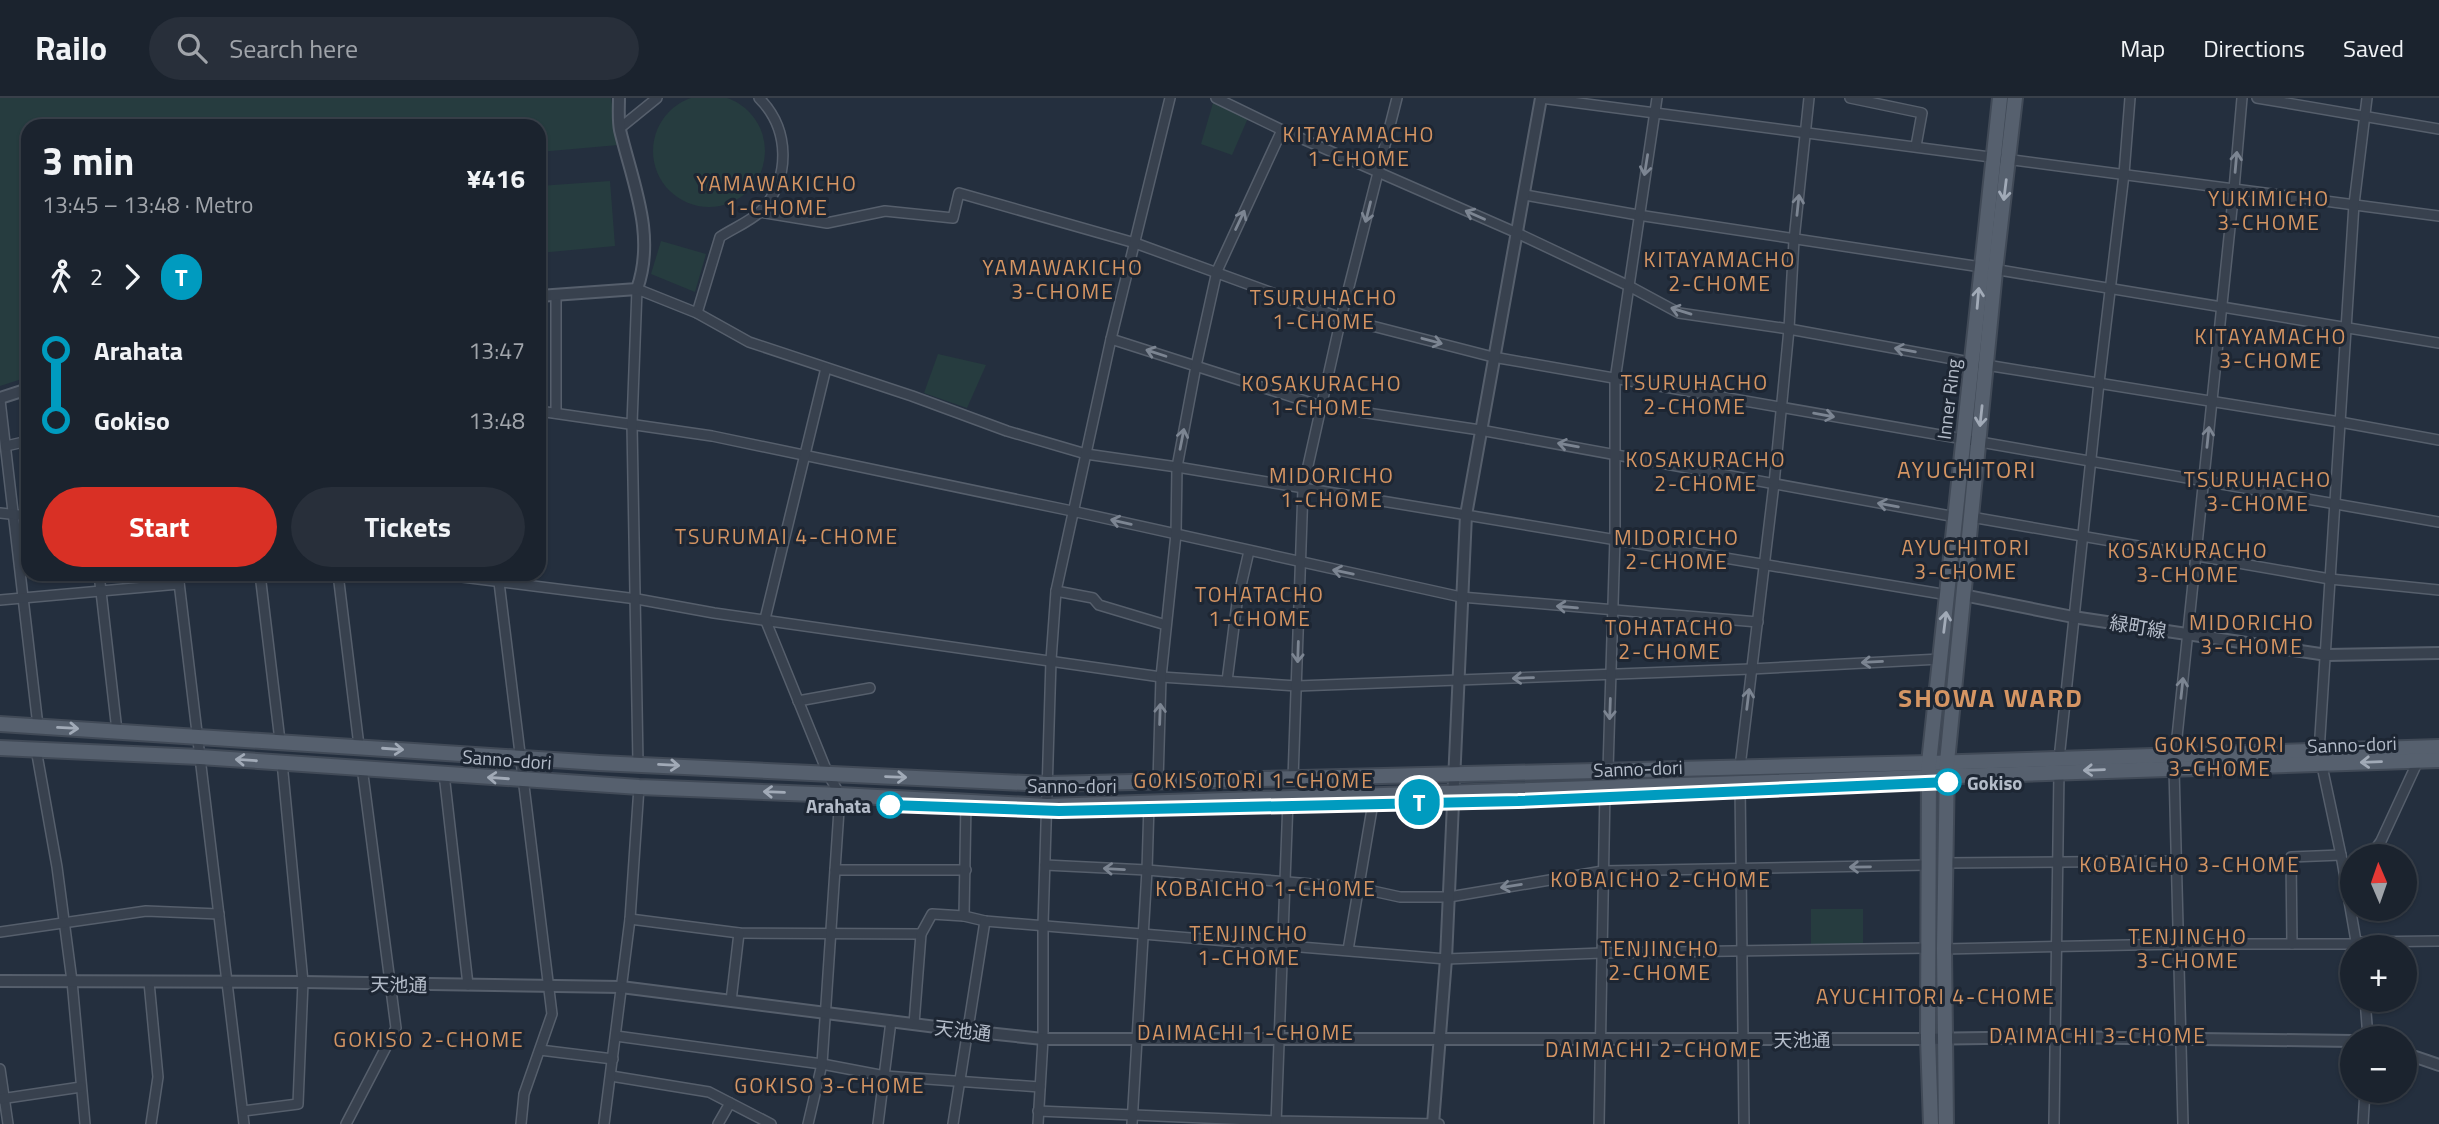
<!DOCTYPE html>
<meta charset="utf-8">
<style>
:root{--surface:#1b232e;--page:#282f3a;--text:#f1f3f6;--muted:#a0a4aa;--line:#39404a;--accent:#d93025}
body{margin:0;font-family:"Titillium Web","Noto Sans JP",sans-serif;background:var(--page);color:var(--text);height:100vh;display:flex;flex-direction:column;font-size:26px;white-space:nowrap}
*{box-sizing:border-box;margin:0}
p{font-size:23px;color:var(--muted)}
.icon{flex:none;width:38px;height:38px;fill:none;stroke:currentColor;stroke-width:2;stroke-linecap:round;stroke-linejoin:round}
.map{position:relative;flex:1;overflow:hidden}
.sheet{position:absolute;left:21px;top:21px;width:525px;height:462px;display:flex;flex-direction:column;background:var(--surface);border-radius:21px;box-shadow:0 2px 5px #0004,0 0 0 2px var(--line)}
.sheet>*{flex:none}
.badge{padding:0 14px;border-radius:23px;font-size:24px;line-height:46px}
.needle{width:46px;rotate:358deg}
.buttons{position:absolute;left:2340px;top:746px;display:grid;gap:14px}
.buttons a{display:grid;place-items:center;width:77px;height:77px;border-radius:50%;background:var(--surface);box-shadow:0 2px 5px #0004,0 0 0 2px var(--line);font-size:35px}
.map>.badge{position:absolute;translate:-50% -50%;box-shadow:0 0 0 4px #fff}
.legs{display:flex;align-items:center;gap:10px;height:77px;padding:0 21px;font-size:23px}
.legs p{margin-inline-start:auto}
.overview{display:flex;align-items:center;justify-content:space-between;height:119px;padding:0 21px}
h1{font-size:38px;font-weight:700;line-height:52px}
.action{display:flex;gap:14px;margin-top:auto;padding:14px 21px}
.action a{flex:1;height:80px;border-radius:42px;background:var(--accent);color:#fff;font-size:28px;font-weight:700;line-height:80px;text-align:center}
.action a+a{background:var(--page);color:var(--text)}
ul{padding:0 21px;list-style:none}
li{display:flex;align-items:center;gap:24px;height:70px;font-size:26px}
li i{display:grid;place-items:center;width:10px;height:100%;margin:0 9px;background:currentColor}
li i::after{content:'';width:18px;height:18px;margin:-9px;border:5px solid;border-radius:50%;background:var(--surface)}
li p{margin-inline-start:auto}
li:first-child i{background:linear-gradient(#0000 50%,currentColor 0)}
li:last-child i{background:linear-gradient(currentColor 50%,#0000 0)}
header{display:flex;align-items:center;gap:42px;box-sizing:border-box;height:98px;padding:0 35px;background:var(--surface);border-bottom:2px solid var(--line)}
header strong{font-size:33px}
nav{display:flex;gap:38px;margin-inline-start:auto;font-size:24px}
.search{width:490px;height:63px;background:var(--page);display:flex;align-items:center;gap:18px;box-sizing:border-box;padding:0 24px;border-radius:38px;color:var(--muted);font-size:26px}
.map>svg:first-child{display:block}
</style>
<header>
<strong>Railo</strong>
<div class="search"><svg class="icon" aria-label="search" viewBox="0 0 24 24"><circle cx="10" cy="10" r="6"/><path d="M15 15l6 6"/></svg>Search here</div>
<nav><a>Map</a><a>Directions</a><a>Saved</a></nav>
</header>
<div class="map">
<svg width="2439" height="1026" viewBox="0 0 2439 1026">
<rect width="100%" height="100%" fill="#242f3e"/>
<g fill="#263c3f">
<circle cx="709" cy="53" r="56"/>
<path d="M0 0H611L618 47 539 54V28H28V279L0 288Z"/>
<path d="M1213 5 1248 20 1232 57 1201 46Z"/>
<path d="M610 83 615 148 539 155V88Z"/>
<path d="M661 143 706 156 695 194 651 176Z"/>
<path d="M938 256 986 267 967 310 924 295Z"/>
<rect x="1811" y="811" width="52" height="35"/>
</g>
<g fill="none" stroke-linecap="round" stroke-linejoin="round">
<g stroke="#565f6c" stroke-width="12">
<g id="minor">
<path d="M1216 0 1282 32 1517 135 1629 188 1679 215 1789 231 1986 267 2340 324 2439 342"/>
<path d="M1541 0 2439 118"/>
<path d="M1850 0 1922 15 1916 48"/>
<path d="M2257 0 2439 31"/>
<path d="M620 30 657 0"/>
<path d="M1525 97 1638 117 1981 169 2439 245"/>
<path d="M760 114 827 125 885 113 953 120 959 95 1135 145 1341 220 1493 259 2439 424"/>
<path d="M697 215 720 139C732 131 751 123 761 113 791 80 790 31 759 0"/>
<path d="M1111 241 1321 308 1480 332 1956 419"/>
<path d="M0 302 38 628"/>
<path d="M539 313 712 338 1072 413 1461 499 1758 524"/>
<path d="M556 315V197"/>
<path d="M6 348 28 343"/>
<path d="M0 415 28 418"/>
<path d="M1971 419 2330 481 2439 492"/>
<path d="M99 476 117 633"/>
<path d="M178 476 244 1026"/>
<path d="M260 476 280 643"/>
<path d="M338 476 359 648"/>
<path d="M438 476 637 501 714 515 1161 579 1297 588 1751 571 1940 561"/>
<path d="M498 476 552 916 524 996 521 1026"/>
<path d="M1056 493 1093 500 1099 507 1166 527"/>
<path d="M0 502 179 486"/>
<path d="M1227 583 1237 505 1249 453"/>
<path d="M798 603 870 590"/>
<path d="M36 651 57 769 72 883 85 1026"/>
<path d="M2175 658 2234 91 2242 0"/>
<path d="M2059 661 2099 285 2124 76 2130 0"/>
<path d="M638 665 632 326 637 191 697 215 749 244 912 298 1007 333 1086 356 1177 369 1948 497"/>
<path d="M1740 669 1774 386 1789 231 1794 142 1809 0"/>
<path d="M2174 670 2183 1026"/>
<path d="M1608 672 1615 440V282L1657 0"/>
<path d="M444 676 468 887"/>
<path d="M1293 681 1303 390 1341 220 1397 0"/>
<path d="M1158 684 1161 579 1176 436 1177 369 1196 268 1217 173 1282 32"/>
<path d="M1740 686 1744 1026"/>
<path d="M2366 758 2374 753 2381 743 2418 663"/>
<path d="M1944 765 2176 763"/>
<path d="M1045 767 1147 772 1359 790 1400 799H1449L1603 773 1928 767"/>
<path d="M835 772H966"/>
<path d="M964 818 966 704"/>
<path d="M630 821 739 835 921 836"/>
<path d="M0 834 146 813 219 816"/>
<path d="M2357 844 2439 843"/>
<path d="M2292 846 2291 759 2341 757"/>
<path d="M2357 849 2341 757 2319 654 2354 106 2367 0"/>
<path d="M1944 851 2178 846H2357"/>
<path d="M1348 852 1374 699"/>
<path d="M149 884 158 979 151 1026"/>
<path d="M2365 901 2368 940"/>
<path d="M731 903 739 835"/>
<path d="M914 926 921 836 932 816 964 818 985 823 1446 861 1602 855 1928 850"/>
<path d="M616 938 822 966 885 978 1040 989"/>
<path d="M540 952 613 961"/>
<path d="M0 971 8 1026"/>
<path d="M611 978 709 994 771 1026"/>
<path d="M0 1001 81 989"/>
<path d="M243 1013 298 1006 303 884 282 664"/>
<path d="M1038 1013 1276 1023 1439 1026"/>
<path d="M346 1026 396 930 362 669"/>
<path d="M604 1026 630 821 639 689"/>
<path d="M718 1026 730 1005"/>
<path d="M808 1026 822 966 840 697 828 676 765 521 826 270"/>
<path d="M878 1026 891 923"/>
<path d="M953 1026 985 823"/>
<path d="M1038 1026 1043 941V827L1051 562 1056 493 1111 241 1170 0"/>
<path d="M1132 1026 1147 772 1149 706"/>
<path d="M1276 1026 1288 702"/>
<path d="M1599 1026 1605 691"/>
<path d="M2054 1026 2059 673"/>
<path d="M2363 1026 2365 992"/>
</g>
</g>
<g stroke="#565f6c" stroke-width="14">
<g id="tertiary">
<path d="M539 198 637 191C656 137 633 86 620 32 618 22 619 10 619 0"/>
<path d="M0 300 28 291"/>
<path d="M1963 497 2073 519 2327 557 2439 555"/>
<path d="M0 883 303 884 621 889 968 933 1043 941H1918L2056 939 2352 943"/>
<path d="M2404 955 2439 967"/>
<path d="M1433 1026 1446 861 1466 417 1541 0"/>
</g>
</g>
<g stroke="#414a57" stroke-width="18">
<g id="primary">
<path d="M0 626 599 665 1047 686 1929 665 2439 649"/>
<path d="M0 650 200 659 639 689 840 697 1047 708 2439 662"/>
<path d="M1931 1026 1928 941 1929 665 2000 0"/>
<path d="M1946 1026 1944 851 1947 664 1995 173 2015 0"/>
</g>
</g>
<use href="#minor" stroke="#38414e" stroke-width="9"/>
<use href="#tertiary" stroke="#38414e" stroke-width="10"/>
<use href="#primary" stroke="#56606e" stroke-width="14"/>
</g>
<defs><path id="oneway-shaft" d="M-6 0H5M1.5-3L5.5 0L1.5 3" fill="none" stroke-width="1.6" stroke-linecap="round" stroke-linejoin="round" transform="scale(1.75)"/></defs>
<g stroke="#7c8592">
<use href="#oneway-shaft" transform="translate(2236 64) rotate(-85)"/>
<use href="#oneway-shaft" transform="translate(1646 67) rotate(99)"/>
<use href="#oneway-shaft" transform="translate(1798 107) rotate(-84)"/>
<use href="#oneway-shaft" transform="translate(1368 114) rotate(104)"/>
<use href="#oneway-shaft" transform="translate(1475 117) rotate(-156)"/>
<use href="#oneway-shaft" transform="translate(1240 122) rotate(-65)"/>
<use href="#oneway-shaft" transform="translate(1681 213) rotate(-163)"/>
<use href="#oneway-shaft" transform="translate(1432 243) rotate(15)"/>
<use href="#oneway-shaft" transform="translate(1905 252) rotate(-170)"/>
<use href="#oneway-shaft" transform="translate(1156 255) rotate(-162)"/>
<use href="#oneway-shaft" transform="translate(1824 317) rotate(10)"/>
<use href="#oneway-shaft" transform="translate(2208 339) rotate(-84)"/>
<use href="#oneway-shaft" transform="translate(1182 341) rotate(-79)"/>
<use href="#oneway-shaft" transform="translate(1568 347) rotate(-170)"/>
<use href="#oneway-shaft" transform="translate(1888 407) rotate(-170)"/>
<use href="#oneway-shaft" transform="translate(1121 424) rotate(-167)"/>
<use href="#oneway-shaft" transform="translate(1343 474) rotate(-168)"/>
<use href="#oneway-shaft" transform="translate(1567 509) rotate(-175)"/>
<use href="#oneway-shaft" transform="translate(1298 554) rotate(92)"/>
<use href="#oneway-shaft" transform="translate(1872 564) rotate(177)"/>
<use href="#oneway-shaft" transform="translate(1523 580) rotate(178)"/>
<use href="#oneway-shaft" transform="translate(2182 590) rotate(-84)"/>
<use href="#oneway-shaft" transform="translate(1748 601) rotate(-83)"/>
<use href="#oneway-shaft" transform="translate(1610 611) rotate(92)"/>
<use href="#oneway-shaft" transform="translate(1160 616) rotate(-88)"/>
<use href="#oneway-shaft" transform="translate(1860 769) rotate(179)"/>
<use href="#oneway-shaft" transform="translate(1114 771) rotate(-177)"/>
<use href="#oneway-shaft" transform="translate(1511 788) rotate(171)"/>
</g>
<g stroke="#a1aab7">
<use href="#oneway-shaft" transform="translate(2005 92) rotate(97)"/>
<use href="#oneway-shaft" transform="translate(1978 200) rotate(-85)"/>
<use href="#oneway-shaft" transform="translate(1981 318) rotate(96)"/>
<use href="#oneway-shaft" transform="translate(1945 524) rotate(-83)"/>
<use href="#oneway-shaft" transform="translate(68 630) rotate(3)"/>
<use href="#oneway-shaft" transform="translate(393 651) rotate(4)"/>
<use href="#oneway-shaft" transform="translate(246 662) rotate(-176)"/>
<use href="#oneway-shaft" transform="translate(2371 664) rotate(178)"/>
<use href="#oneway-shaft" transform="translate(669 667) rotate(3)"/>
<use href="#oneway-shaft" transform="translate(2094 672) rotate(178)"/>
<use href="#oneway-shaft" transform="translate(896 679) rotate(2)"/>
<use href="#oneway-shaft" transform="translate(498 680) rotate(-176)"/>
<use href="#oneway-shaft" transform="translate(774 694) rotate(-178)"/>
</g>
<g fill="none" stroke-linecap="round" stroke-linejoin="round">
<g stroke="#fff" stroke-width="16">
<path id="line-1" d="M890 707 1059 713 1518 703 1948 684"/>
</g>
<use href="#line-1" stroke="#009bbf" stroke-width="10"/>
</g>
<g fill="#fff" stroke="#009bbf" stroke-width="3.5">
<circle cx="1948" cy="684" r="12"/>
<circle cx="890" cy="707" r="12"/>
</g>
<g text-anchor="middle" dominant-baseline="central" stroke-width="6" stroke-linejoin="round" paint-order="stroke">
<g font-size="19" fill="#b4bcc9" stroke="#1d2633">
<text transform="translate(1948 301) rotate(-83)">Inner Ring</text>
<text transform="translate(2138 528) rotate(9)">緑町線</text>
<text transform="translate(2352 646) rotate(-2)">Sanno-dori</text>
<text transform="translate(507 661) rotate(4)">Sanno-dori</text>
<text transform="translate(1638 670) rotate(-2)">Sanno-dori</text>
<text x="1072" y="687">Sanno-dori</text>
<text transform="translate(399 886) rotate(1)">天池通</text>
<text transform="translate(963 932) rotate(7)">天池通</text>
<text x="1802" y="941">天池通</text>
</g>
<g font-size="19" font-weight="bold" fill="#b4bcc9" stroke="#1d2633" text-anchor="start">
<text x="1967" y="684">Gokiso</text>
<text x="871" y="707" text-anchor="end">Arahata</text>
</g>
<g font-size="21" letter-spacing="2" fill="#d59563" stroke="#1d2633">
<text x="1359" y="36">KITAYAMACHO<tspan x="1359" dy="24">1-CHOME</tspan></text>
<text x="777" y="85">YAMAWAKICHO<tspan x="777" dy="24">1-CHOME</tspan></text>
<text x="2269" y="100">YUKIMICHO<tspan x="2269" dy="24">3-CHOME</tspan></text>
<text x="1720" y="161">KITAYAMACHO<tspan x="1720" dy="24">2-CHOME</tspan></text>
<text x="1063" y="169">YAMAWAKICHO<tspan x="1063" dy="24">3-CHOME</tspan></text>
<text x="1324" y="199">TSURUHACHO<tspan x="1324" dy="24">1-CHOME</tspan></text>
<text x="2271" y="238">KITAYAMACHO<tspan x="2271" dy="24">3-CHOME</tspan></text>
<text x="1695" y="284">TSURUHACHO<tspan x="1695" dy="24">2-CHOME</tspan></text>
<text x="1322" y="285">KOSAKURACHO<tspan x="1322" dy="24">1-CHOME</tspan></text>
<text x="1706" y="361">KOSAKURACHO<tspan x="1706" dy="24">2-CHOME</tspan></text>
<text x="1332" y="377">MIDORICHO<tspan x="1332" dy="24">1-CHOME</tspan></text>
<text x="2258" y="381">TSURUHACHO<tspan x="2258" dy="24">3-CHOME</tspan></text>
<text x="787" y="438">TSURUMAI 4-CHOME</text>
<text x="1677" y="439">MIDORICHO<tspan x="1677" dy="24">2-CHOME</tspan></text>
<text x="1966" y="449">AYUCHITORI<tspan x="1966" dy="24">3-CHOME</tspan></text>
<text x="2188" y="452">KOSAKURACHO<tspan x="2188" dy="24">3-CHOME</tspan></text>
<text x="1260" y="496">TOHATACHO<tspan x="1260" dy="24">1-CHOME</tspan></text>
<text x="2252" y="524">MIDORICHO<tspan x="2252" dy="24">3-CHOME</tspan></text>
<text x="1670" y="529">TOHATACHO<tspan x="1670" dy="24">2-CHOME</tspan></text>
<text x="2220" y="646">GOKISOTORI<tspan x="2220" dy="24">3-CHOME</tspan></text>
<text x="1254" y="682">GOKISOTORI 1-CHOME</text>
<text x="2190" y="766">KOBAICHO 3-CHOME</text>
<text x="1661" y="781">KOBAICHO 2-CHOME</text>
<text x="1266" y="790">KOBAICHO 1-CHOME</text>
<text x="1249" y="835">TENJINCHO<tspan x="1249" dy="24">1-CHOME</tspan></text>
<text x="2188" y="838">TENJINCHO<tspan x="2188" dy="24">3-CHOME</tspan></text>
<text x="1660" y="850">TENJINCHO<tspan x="1660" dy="24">2-CHOME</tspan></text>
<text x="1936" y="898">AYUCHITORI 4-CHOME</text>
<text x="1246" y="934">DAIMACHI 1-CHOME</text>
<text x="2098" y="937">DAIMACHI 3-CHOME</text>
<text x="429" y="941">GOKISO 2-CHOME</text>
<text x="1654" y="951">DAIMACHI 2-CHOME</text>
<text x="830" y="987">GOKISO 3-CHOME</text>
</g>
<g font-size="23" letter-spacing="2" fill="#d59563" stroke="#1d2633">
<text x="1967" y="371">AYUCHITORI</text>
</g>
<g font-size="26" font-weight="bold" letter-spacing="2" fill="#d59563" stroke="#1d2633">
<text x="1991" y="599">SHOWA WARD</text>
</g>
</g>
</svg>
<div class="buttons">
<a><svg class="needle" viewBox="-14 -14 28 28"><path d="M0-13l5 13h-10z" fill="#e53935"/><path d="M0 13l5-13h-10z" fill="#a0a4aa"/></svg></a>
<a>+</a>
<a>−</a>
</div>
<b class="badge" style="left:1419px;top:704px;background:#009bbf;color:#fff">T</b>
<section class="sheet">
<div class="overview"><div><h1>3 min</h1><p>13:45 – 13:48 · Metro</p></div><b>¥416</b></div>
<div class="legs"><svg class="icon" aria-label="walk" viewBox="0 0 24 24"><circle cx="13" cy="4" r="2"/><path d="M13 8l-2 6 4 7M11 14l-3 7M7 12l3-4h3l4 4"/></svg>2<svg class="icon" aria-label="forward" viewBox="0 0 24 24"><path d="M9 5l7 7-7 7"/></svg><b class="badge" style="background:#009bbf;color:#fff">T</b></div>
<ul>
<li><i style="color:#009bbf"></i><b>Arahata</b><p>13:47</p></li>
<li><i style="color:#009bbf"></i><b>Gokiso</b><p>13:48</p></li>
</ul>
<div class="action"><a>Start</a><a>Tickets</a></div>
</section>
</div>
